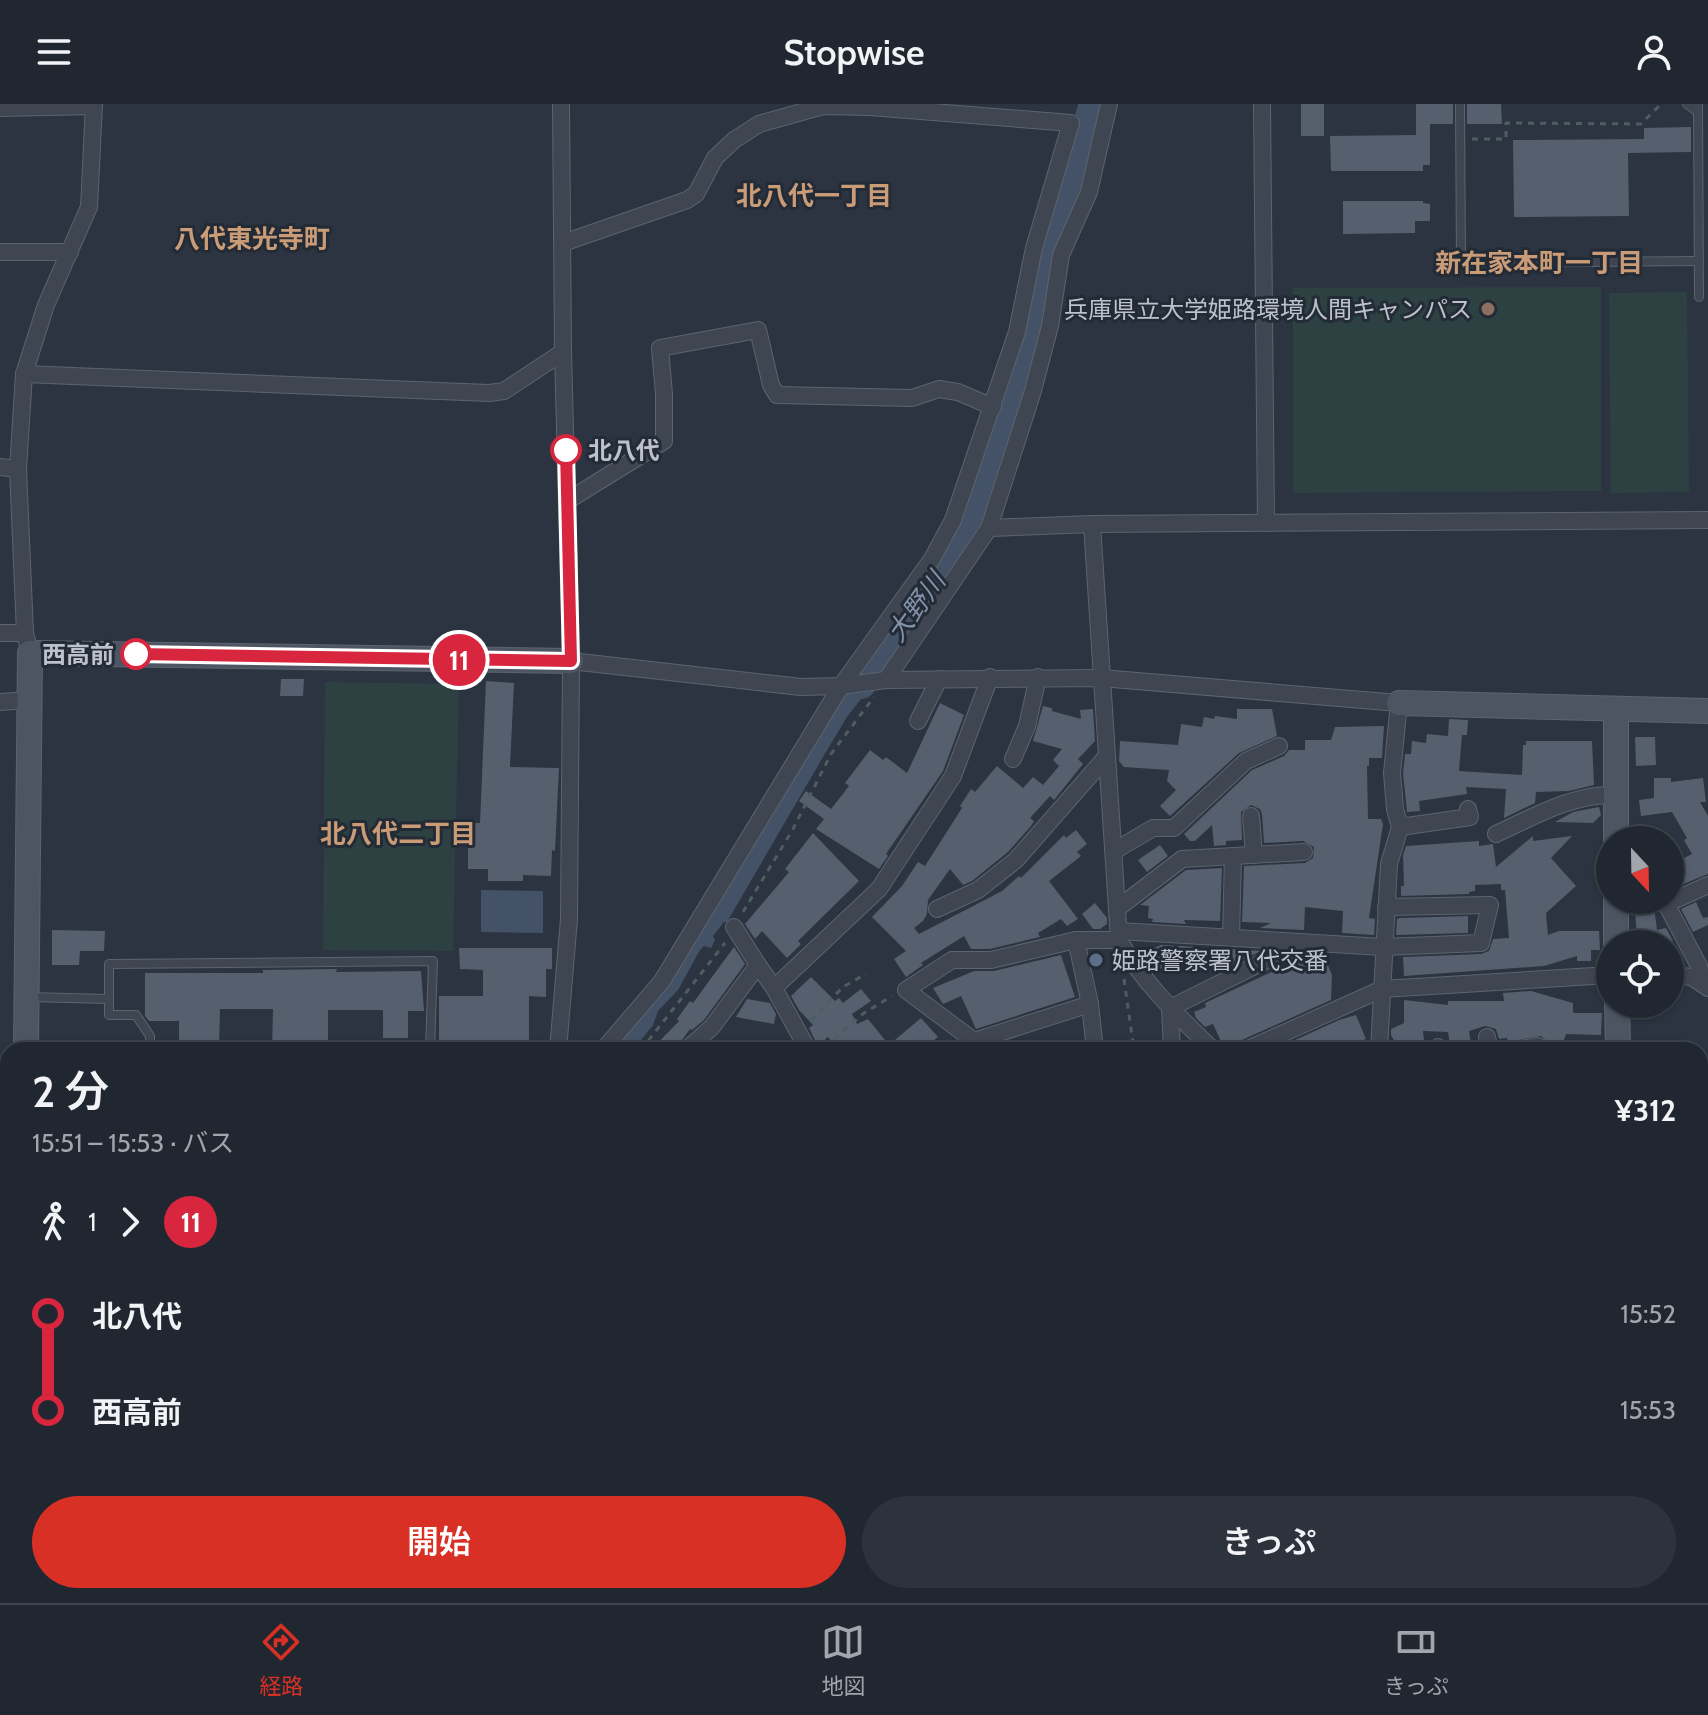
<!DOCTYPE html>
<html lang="ja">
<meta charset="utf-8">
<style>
:root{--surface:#202730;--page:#2d333c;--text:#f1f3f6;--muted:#a2a5ab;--line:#3d444c;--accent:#d93025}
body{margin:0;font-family:Cabin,"Noto Sans JP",sans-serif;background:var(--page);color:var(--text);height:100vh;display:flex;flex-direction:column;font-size:30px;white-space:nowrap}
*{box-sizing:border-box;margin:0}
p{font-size:26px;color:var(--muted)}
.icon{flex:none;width:44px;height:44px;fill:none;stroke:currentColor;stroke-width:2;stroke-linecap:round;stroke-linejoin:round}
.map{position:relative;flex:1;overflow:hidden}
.panel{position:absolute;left:0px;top:938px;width:1708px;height:562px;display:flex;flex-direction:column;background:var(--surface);border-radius:24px 24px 0 0;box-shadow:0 2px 6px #0004,0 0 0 2px var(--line)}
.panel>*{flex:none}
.badge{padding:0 16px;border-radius:26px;font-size:28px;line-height:52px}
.needle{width:52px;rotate:158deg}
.tools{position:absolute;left:1596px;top:722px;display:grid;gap:16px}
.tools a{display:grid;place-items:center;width:88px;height:88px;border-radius:50%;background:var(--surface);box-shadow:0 2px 6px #0004,0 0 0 2px var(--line);font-size:40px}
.map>.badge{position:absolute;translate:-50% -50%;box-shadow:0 0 0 4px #fff}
.legs{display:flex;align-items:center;gap:12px;height:88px;padding:0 32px;font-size:26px}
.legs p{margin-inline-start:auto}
.headline{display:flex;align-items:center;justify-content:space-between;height:136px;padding:0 32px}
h1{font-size:44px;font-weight:600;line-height:60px}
.cta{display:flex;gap:16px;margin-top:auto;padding:16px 32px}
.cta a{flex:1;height:92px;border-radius:48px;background:var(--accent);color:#fff;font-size:32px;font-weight:600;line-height:92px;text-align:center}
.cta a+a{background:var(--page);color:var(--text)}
ul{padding:0 32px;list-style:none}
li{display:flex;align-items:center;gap:28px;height:96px;font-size:30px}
li i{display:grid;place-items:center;width:12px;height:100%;margin:0 10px;background:currentColor}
li i::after{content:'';width:20px;height:20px;margin:-10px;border:6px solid;border-radius:50%;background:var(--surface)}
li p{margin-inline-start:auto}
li:first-child i{background:linear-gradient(#0000 50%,currentColor 0)}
li:last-child i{background:linear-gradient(currentColor 50%,#0000 0)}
header{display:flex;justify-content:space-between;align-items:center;height:104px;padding:0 32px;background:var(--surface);font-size:36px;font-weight:600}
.tabs{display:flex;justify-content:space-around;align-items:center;height:112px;border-top:2px solid var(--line);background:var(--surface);font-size:22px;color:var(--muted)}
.tabs a{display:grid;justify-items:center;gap:4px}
.tabs .current{color:var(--accent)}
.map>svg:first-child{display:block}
</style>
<header><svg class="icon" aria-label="menu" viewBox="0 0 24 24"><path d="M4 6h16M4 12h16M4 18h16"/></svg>Stopwise<svg class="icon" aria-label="person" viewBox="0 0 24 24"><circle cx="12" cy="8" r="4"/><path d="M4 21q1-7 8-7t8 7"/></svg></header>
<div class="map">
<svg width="1708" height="1499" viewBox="0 0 1708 1499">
<rect width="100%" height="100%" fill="#2b3440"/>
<g fill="#2e4142">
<path d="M1601 183V387L1293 389V184Z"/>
<path d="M1687 188 1689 388 1611 389 1609 189Z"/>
<path d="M325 578 459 580 453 847 323 846Z"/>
<path d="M709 1492H1405L1411 1499H710Z"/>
</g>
<g fill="#435267">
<path d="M876 545 893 554 847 613 823 653 727 818H724L713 832 715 836 711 844 704 842 700 846 678 886 658 907 653 921 633 946H611L650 899 710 815 836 600Z"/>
<path d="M481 786 543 787V829L481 828Z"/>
</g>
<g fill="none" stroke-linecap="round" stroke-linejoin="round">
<g stroke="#435267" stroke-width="5">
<path d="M0 1233 8 1229"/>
<path d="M506 1499 507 1492"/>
</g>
<path stroke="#435267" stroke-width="30" d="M861 580 902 527 953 451 1018 286 1050 144 1094 0"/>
</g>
<g fill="#565f6e">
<rect x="1301" y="0" width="23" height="32"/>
<path d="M1416 0H1453V20H1430V61H1423V67H1331L1330 32 1416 31Z"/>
<path d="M1467 0H1501L1502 20H1467Z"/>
<path d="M1691 23V48L1628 49 1629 112 1514 113 1513 36 1644 35V24Z"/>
<path d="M1343 97H1423V99L1430 100V117H1415V129L1343 130Z"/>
<path d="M281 575H304L303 592H280Z"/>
<path d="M486 577 514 579 510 663 559 664 555 747 552 746 551 772 523 771V777H488V765H468V719H480Z"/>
<path d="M940 599 964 611 943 667 886 750 888 752 879 765 816 725 824 715 799 697 806 687 831 705 849 682 845 679 870 646 883 656 886 653 907 669Z"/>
<path d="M1043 602 1052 604V607L1081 615 1080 606 1093 605 1095 637 1078 655 1083 660 1054 696 1050 692 1030 714 1034 717 1031 722 1008 748 972 777 963 781 950 765 928 796 927 810 923 817 914 824 919 830 1002 787 1019 772 1021 774 1064 731 1066 734 1076 726 1087 740 1077 748 1081 752 1049 777 1078 815 1067 822 1061 815 1038 829 1040 833 990 845H971L964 832 921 859 923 861 906 873 894 855 906 847 872 813 902 782 918 758 925 762 962 704 960 702 971 685 975 688 997 662 1023 684 1033 673 1043 681 1059 662 1053 656 1062 645 1033 637Z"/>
<path d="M1237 605H1272L1277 632 1239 649 1170 712 1160 702 1176 686 1167 677 1169 666 1124 663 1119 657 1120 637 1178 641 1181 620 1202 623 1204 613 1214 615 1215 612 1237 615Z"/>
<path d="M1449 615 1468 616 1467 631H1462L1459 667 1522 671 1523 641H1526V637H1592L1594 681 1569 687 1536 688 1535 699 1504 714 1506 685 1466 683 1467 690 1419 697 1420 707 1407 708 1403 669 1405 650H1411L1412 637 1426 639 1427 630 1448 632Z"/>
<path d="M1384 622 1382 654H1369V662H1367L1368 715H1381L1383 720 1369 814 1375 815 1374 831 1342 829 1343 807 1305 803 1304 826 1260 824 1271 819 1242 818 1244 762 1305 759 1313 754 1314 743 1303 737 1264 739 1262 710 1260 705 1251 701 1241 708 1242 736 1226 737V741L1214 742 1212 721 1195 737H1190L1184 730 1252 666 1284 652 1289 646H1305V636H1331L1335 623Z"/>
<path d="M1635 633H1655L1656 661 1636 662Z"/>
<path d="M1654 674H1671V678L1703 674 1706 698H1700L1708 712V770L1671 785 1670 767 1681 762 1678 757 1692 750 1684 736 1687 734 1672 708 1641 712 1639 696 1654 694Z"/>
<path d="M1599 703 1601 711 1593 719 1555 718 1573 708Z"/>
<path d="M813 729 859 777 798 837 801 840 787 854 762 827 755 835 745 820 789 768 785 765Z"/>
<path d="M1533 732V737L1572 732 1551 754 1576 782 1546 809 1548 831 1559 827H1599L1600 846H1591V857H1577V852L1544 862 1404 872 1403 853 1481 850 1489 847 1493 835 1509 834 1505 786H1501V780L1475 781V787L1469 788V790L1401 792V782H1404L1403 751 1406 742 1479 737V742L1493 740 1496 763Z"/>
<path d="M1160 741 1168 752 1147 768 1138 756Z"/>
<path d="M1222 764 1220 817 1184 816 1186 820 1152 818 1153 815 1148 814 1149 802 1140 801 1186 766Z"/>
<path d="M1634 796H1653L1657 826 1666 824 1673 837 1668 840H1631V833L1637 832Z"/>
<path d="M1696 798 1703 814 1708 813V821L1693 828 1681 805Z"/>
<path d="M1095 799 1107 814V820L1100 825H1093L1082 810Z"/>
<path d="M1468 812V829L1396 831 1397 815 1400 814Z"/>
<path d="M52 826 105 827 104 847H80L79 861H52Z"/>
<path d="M1161 841 1198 843 1200 847 1154 868 1141 850Z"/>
<path d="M734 843 745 860 704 916 692 926 690 925 675 946H651L679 917 677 915 690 897 693 899Z"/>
<path d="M459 844H552V865H546V893L529 892V946H439V892H483V866L460 865Z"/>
<path d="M1227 845 1261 847 1217 868 1209 852Z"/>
<path d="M1061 851 1075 893 976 925 961 892 943 900 933 884 974 867H994Z"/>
<path d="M1308 851 1310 858 1324 852 1332 871 1331 896 1242 936 1235 946H1225L1213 920 1205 923 1196 914 1194 908 1206 903 1205 899Z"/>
<path d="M337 865 336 868 421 867 424 907H408V934H383V906H328V946H272L273 905H220L219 946H179V917H149L145 912V869H263V866Z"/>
<path d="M811 873 835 897 839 894 843 899 861 885 871 897 852 910 857 920 868 915 889 941 921 914 938 933 922 946H838L828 933 818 942 809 924 813 921 799 906 791 892Z"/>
<path d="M1531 887 1573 899V909H1602L1601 931 1566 930 1561 944 1548 939 1541 932 1508 938 1507 934 1499 935 1496 925 1485 922 1469 927 1472 946H1451L1448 928 1423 927 1425 946H1408L1407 937 1397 942 1391 931V925L1404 919V896L1448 901V897H1504L1503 889Z"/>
<path d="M747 895 770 899 776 910 774 920 736 913Z"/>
<path d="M1356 911 1366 935 1363 936 1367 946H1273L1339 916Z"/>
</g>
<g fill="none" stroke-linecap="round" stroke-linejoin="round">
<g stroke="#5d646e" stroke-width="10">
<g id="lane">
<path d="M1460 0 1461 159 1699 157"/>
<path d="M1687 0 1698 8"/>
<path d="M1698 0 1699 193"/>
<path d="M28 893 109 895"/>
<path d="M150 946V932L136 911H109V860L433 857 430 946"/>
</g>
</g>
<g stroke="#5d646e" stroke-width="18">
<g id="street">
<path d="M1262 0 1266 419"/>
<path d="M0 4 94 2"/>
<path d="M563 139 687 96 696 90 715 54 734 36 759 20 823 2 870 3 1071 19 1034 144 1017 228 953 416 932 455 841 582 662 877 603 946"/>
<path d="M0 148H70"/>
<path d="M24 270 489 289 504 287 563 248"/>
<path d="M0 363 18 365"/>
<path d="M567 397 664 337V290L660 244 758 226 771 281 777 291 912 294 939 285 958 288 993 303"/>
<path d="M1092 420 1119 836C1143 879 1178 912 1213 946"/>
<path d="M989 424 1092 420 1708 416"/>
<path d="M0 529H25"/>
<path d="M30 549 25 529 18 365 24 270 46 201 89 103 94 0"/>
<path d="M571 557 801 583 841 582 886 576 1101 574 1399 599 1392 669 1395 705 1400 723 1389 760 1379 946"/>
<path d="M886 576 989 424 1032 290 1050 222 1061 151 1089 88 1109 0"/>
<path d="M0 598 29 596"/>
<path d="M918 617 939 575"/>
<path d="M1013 655 1027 622 1038 573"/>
<path d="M1251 712 1254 751"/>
<path d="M1400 723 1470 713 1468 705"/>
<path d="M1496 730C1533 713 1574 689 1616 691"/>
<path d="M1114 747 1153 724H1174L1246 657 1279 642"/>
<path d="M1664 796 1699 862 1703 879"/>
<path d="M1666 800 1708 781"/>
<path d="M1118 804 1182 755 1304 748"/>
<path d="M937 805 978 786 1016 756 1106 653"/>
<path d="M734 823 758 861"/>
<path d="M1119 827 1383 843 1481 839 1490 801 1386 803"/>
<path d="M1231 833 1233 752"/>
<path d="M1670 871 1692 873 1708 884"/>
<path d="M774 884 808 946"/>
<path d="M1090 900 1095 946"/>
<path d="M1170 904 1301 839"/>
<path d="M1170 904 1172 946"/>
<path d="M1487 933 1490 946"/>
<path d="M974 937 906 886 952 856H991L1076 836"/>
<path d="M1438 943 1439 946"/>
<path d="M558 946 569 815 571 557 563 248 561 0"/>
<path d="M686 946 712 923 758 861 774 884 879 785 953 672 990 573"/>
<path d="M974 946V937L1090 900 1076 836H1119"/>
<path d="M1246 946 1382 885 1610 871"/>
<path d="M1515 946 1538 942"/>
<path d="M1700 987 1708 983"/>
<path d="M1700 1384 1708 1383"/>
<path d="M0 1407 8 1406"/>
<path d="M285 1492V1499"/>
<path d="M650 1492 652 1499"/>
<path d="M1538 1492 1542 1499"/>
<path d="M20 1499V1492"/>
<path d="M496 1499 497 1492"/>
<path d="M1701 1499 1708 1485"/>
</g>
</g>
<g stroke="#5d646e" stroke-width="26">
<g id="secondary">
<path d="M1399 599 1708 607"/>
<path d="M1616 607V736"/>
<path d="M1616 796V840"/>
<path d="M1617 900 1618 946"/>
<path d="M26 946 30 549 571 557"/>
<path d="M1700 1163 1708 1167"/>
</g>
</g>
<g stroke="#4d5e60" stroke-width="3" stroke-dasharray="6 6" stroke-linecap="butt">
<path d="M1472 35H1506V19L1641 20 1661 0"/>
<path d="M743 808 793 725 831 650 874 593"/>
<path d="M1124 875 1134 946"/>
<path d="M811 916 843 883 866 870"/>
<path d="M825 943 864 909 892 892"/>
<path d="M641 946 725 839"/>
<path d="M682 1492 685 1499"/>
<path d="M1114 1492 1111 1496 1114 1499"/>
</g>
<use href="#lane" stroke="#3f4651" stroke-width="8"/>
<use href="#street" stroke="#3f4651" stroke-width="16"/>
<use href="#secondary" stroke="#4d5563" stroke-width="24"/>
</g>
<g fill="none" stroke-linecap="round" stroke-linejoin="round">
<g stroke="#fff" stroke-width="18">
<path id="line-1" d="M136 550 571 557 566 346"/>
</g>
<use href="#line-1" stroke="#d7263d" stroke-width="12"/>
</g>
<circle fill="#8d6e63" stroke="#232b36" stroke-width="3" cx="1488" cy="205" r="8"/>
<g fill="#fff" stroke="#d7263d" stroke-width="4">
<circle cx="566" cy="346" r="14"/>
<circle cx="136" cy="550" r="14"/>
</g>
<circle fill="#5c6f8a" stroke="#232b36" stroke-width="3" cx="1096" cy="856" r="8"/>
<g text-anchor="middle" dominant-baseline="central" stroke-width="6" stroke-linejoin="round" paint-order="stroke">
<g font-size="24" fill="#bcc1cb" stroke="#232b36" text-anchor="end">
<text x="1472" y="205">兵庫県立大学姫路環境人間キャンパス</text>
<text x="1112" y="856" text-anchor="start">姫路警察署八代交番</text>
</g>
<g font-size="24" font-weight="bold" fill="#bcc1cb" stroke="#232b36" text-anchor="start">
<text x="588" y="346">北八代</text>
<text x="114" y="550" text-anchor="end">西高前</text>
</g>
<g font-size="26" font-weight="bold" fill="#ca9b77" stroke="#232b36">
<text x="814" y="92">北八代一丁目</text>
<text x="252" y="135">八代東光寺町</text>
<text x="1539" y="159">新在家本町一丁目</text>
<text x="398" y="730">北八代二丁目</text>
</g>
<g font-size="26" font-style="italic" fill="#8192aa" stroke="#232b36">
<text transform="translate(916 503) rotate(-54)">大野川</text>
</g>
</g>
</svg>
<div class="tools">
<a><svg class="needle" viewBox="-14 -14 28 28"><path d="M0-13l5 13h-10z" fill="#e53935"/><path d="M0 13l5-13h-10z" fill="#a2a5ab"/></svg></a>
<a><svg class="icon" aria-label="locate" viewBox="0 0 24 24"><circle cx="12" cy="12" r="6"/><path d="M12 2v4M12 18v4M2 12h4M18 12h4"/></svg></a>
</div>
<b class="badge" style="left:459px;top:556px;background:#d7263d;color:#fff">11</b>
<section class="panel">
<div class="headline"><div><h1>2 分</h1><p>15:51 – 15:53 · バス</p></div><b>¥312</b></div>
<div class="legs"><svg class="icon" aria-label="walk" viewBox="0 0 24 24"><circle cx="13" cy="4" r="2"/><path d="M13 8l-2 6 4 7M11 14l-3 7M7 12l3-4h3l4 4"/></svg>1<svg class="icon" aria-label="forward" viewBox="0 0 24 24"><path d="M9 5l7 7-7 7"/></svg><b class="badge" style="background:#d7263d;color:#fff">11</b></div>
<ul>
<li><i style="color:#d7263d"></i><b>北八代</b><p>15:52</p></li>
<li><i style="color:#d7263d"></i><b>西高前</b><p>15:53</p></li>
</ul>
<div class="cta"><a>開始</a><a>きっぷ</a></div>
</section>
</div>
<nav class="tabs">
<a class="current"><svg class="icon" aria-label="directions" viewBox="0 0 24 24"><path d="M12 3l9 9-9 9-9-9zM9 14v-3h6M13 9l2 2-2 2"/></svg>経路</a>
<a><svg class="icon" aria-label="map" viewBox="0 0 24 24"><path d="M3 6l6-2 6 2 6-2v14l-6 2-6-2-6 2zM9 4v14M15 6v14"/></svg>地図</a>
<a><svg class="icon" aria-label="tickets" viewBox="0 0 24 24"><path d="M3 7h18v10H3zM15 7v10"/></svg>きっぷ</a>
</nav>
